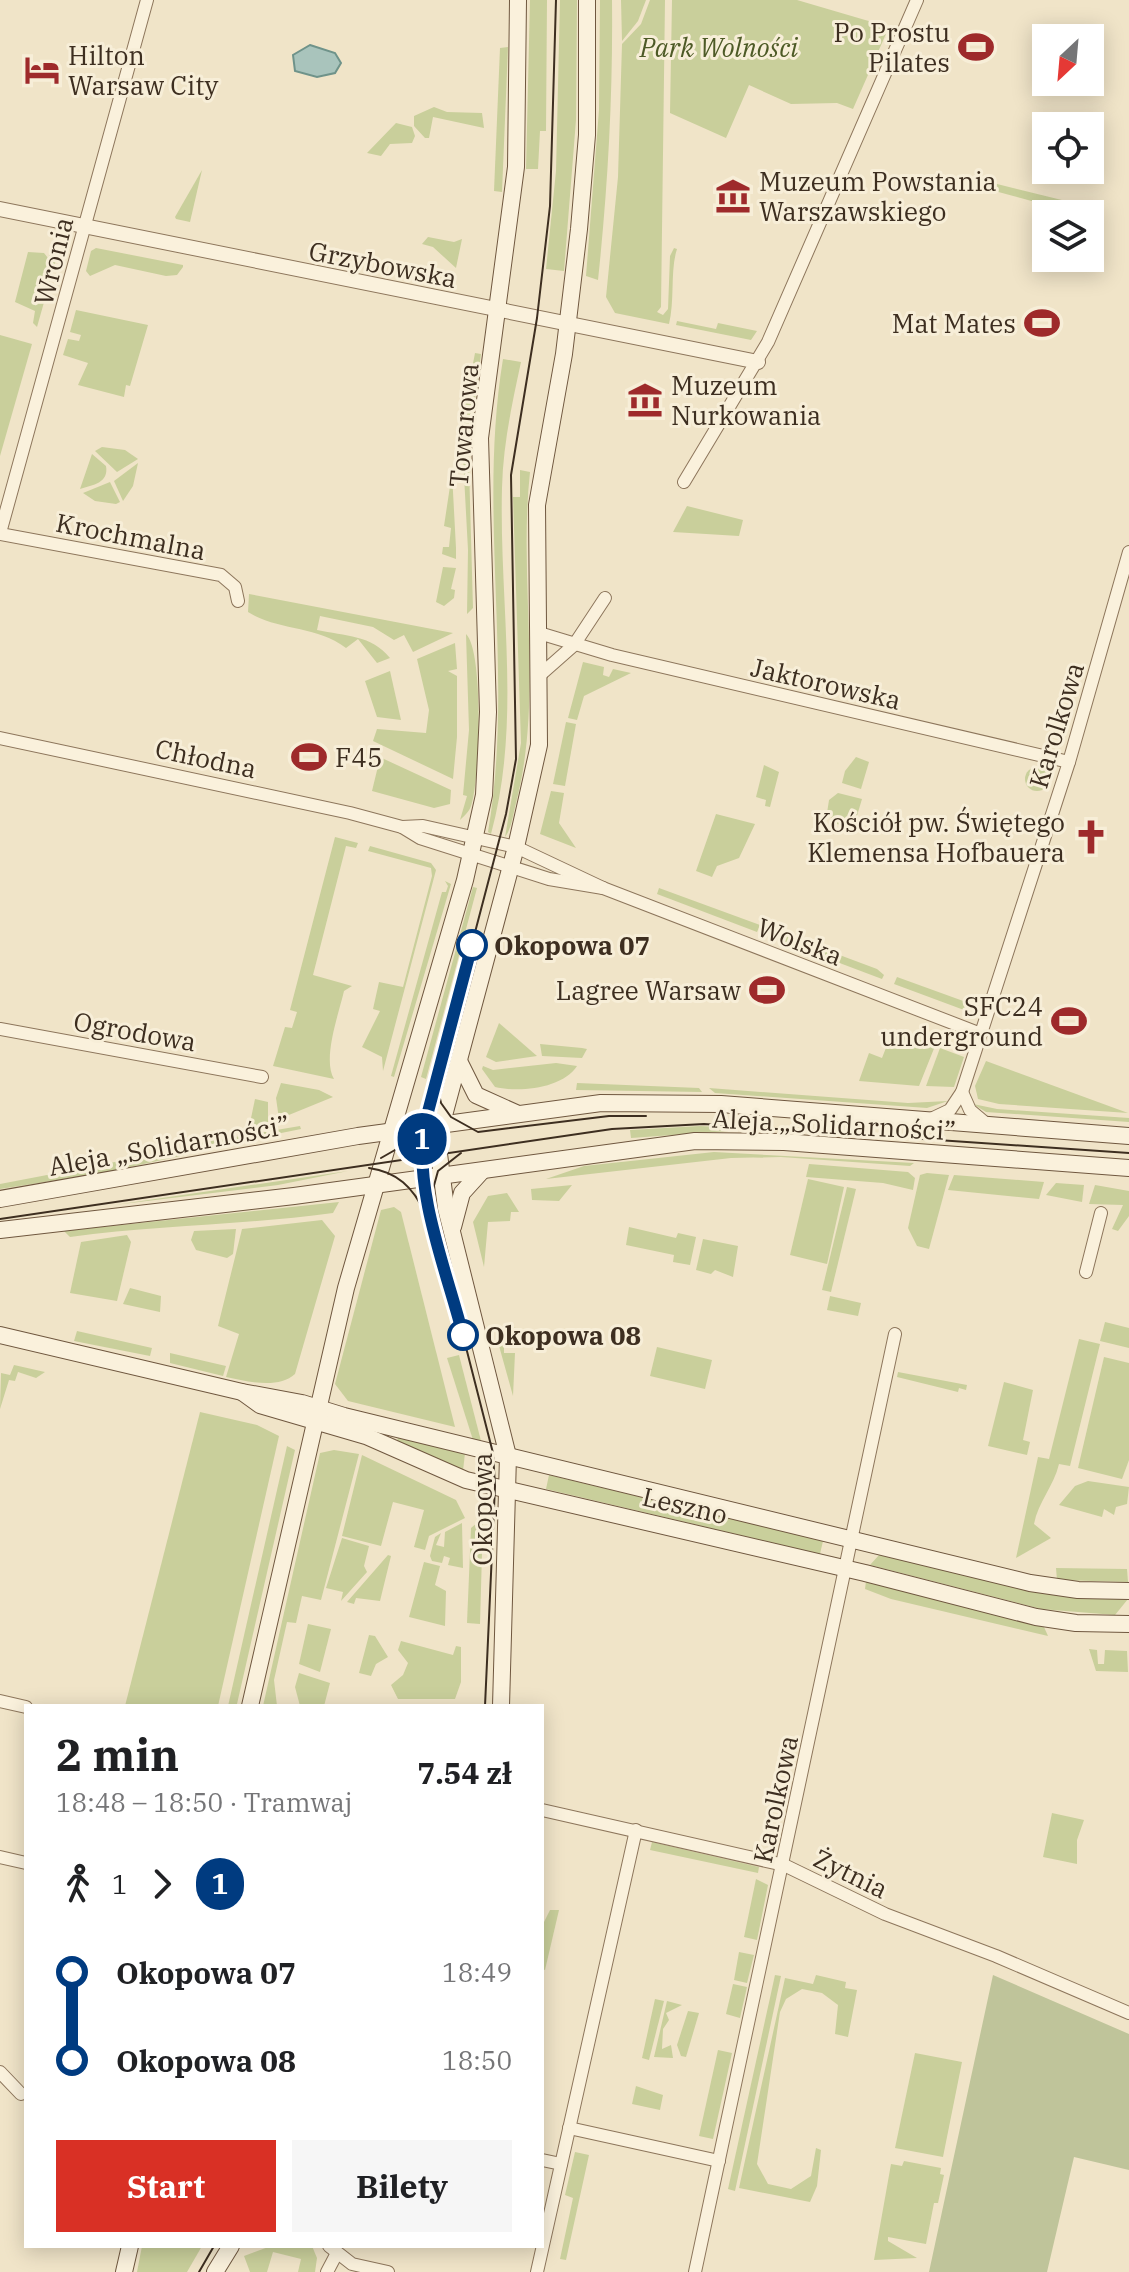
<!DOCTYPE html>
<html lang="pl">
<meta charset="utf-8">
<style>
:root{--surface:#fff;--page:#f6f6f6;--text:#202124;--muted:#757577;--accent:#d93025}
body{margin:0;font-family:"IBM Plex Serif",serif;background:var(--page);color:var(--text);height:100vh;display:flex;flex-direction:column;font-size:30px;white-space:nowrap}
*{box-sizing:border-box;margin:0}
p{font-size:26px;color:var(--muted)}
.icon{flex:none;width:44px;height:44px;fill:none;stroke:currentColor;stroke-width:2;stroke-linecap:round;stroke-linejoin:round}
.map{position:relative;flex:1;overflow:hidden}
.details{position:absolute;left:24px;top:1704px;width:520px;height:544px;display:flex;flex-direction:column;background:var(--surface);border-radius:0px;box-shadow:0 4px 20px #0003}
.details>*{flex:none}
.badge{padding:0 16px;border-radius:26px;font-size:28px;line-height:52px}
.needle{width:52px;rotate:206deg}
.buttons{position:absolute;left:1032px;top:24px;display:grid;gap:16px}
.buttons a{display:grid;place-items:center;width:72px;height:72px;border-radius:0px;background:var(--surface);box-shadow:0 4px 20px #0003;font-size:40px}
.map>.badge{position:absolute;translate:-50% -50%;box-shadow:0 0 0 4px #fff}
.legs{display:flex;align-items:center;gap:12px;height:88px;padding:0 32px;font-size:26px}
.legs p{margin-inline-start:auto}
.headline{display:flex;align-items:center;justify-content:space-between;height:136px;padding:0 32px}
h1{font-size:44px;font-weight:800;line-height:60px}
.button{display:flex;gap:16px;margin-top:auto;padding:16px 32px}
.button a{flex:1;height:92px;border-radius:0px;background:var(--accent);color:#fff;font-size:32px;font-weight:800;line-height:92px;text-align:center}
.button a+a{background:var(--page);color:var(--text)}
ul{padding:0 32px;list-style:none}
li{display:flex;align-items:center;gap:28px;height:88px;font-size:30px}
li i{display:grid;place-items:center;width:12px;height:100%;margin:0 10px;background:currentColor}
li i::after{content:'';width:20px;height:20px;margin:-10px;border:6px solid;border-radius:50%;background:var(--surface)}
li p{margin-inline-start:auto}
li:first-child i{background:linear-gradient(#0000 50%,currentColor 0)}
li:last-child i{background:linear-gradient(currentColor 50%,#0000 0)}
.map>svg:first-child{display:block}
</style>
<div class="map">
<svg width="1129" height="2272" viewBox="0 0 1129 2272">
<rect width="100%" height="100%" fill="#f0e4c8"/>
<g fill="#c9cf9b">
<path d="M530 0H547L546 131H540L538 169H526Z"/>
<path d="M560 0H577L576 120 564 271 546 269 556 171Z"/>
<path d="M600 0H612C613 94 608 186 598 280L586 276 599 110Z"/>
<path d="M621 0H646L638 21 622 41Z"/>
<path d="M650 0H665L661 307 657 312 663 315 668 309 670 256 674 248 677 249C670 270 675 300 669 324L615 313 606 297 618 177 622 44 641 24Z"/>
<path d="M672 0H797L889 27 853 109 837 103 791 104 749 85 726 138 670 113Z"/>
<path d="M508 47 502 192 494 191 500 48Z"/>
<path d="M434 107 447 112 482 113 484 128 433 117 429 138H425L414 126V116Z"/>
<path d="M396 123 412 127 415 136 412 143 390 144 381 156 367 153Z"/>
<path d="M202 170 190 222 176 219 175 217Z"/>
<path d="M993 183 1078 204 1072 212 991 190Z"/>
<path d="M428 237 454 242 462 239 456 268 433 247 422 244Z"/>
<path d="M96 248 183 265V267L177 275 166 276 115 265 90 276 86 271 91 251Z"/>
<path d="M28 252 44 253 48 258 50 254 55 255 56 260 37 327 33 323 35 311 15 302Z"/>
<path d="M76 310 148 325 130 386 126 385 124 397 78 385 88 363 63 355 68 339 79 341 81 335 70 332Z"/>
<path d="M677 321 716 329 718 323 757 331 751 340 676 325Z"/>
<path d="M0 335 32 344 0 456Z"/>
<path d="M475 353 481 354 468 452 463 448 465 405Z"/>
<path d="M503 359 521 362C512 404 503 445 502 488 499 605 522 720 491 834L488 832C515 675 477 516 503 359Z"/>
<path d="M102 447 125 450 138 459 117 472 95 451Z"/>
<path d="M92 454 106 466C109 483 93 485 80 489Z"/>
<path d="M463 457 469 466 473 608 467 614 468 550Z"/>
<path d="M138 463 133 486 123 501 114 481Z"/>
<path d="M520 470 530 472C518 582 544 695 516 803 513 814 512 828 505 837L521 743 513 497H520Z"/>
<path d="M452 473 456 548V559L442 554 443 547H449L451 528 444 526Z"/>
<path d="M110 482 120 502 116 504 95 501 83 493Z"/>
<path d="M687 506 743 520 739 536 673 532Z"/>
<path d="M443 567 456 568 451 589 455 590 454 598 444 606 436 602Z"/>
<path d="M249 594 453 633 413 652 404 635 394 640 373 627 320 616 317 630C345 636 372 635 390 658L377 663 358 639 346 648C316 625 278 631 248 612Z"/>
<path d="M466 634C484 651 480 781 471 806 469 812 464 816 460 820L467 796 463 795 469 730Z"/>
<path d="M455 643 457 669 448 671 457 676V737L453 779 373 741 377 729 426 733 429 710 417 659Z"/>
<path d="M583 662 604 667 603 675 609 677 613 669 631 673 584 696 577 720 568 718Z"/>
<path d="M390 671 401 720 377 717 365 681Z"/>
<path d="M566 722 576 724 565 786 553 784Z"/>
<path d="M371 753 451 790 450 804 434 808 372 791 380 758 370 756Z"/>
<path d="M856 757 869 762 861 789 842 783 845 771Z"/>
<path d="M764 765 779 772 770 807 765 806 766 800 756 797Z"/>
<circle cx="1037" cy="779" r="12"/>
<path d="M551 791 564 793 559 823 576 848 540 834Z"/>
<path d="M838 793 862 799 853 829 837 824 827 813 829 800Z"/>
<path d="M716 814 755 824 739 858 717 866 712 877 696 871Z"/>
<path d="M335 837 358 843 356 848 346 846 313 975 352 986 344 991C339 1013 322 1059 334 1079L273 1066 285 1027 292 1028 297 1012 290 1010Z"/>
<path d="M370 846 431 863 436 870 383 1071 382 1057 362 1047 380 1011 373 1009 379 982 403 987 432 876 431 868 368 851Z"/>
<path d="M445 881 451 884 394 1077 391 1076 442 892H446L448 886Z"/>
<path d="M473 887 477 888 426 1079 421 1077Z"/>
<path d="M659 888 760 925 757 932 657 894Z"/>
<path d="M770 929 877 969 884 975 882 979 768 936Z"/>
<path d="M897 977 966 1002 964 1010 894 984Z"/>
<path d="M499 1023 537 1056 496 1062 486 1057Z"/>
<path d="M893 1030 935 1046 919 1086 859 1081 869 1053 882 1058Z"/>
<path d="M540 1044 582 1048 587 1049 582 1058 542 1056Z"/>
<path d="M940 1048 964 1057 954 1087 926 1086Z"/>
<path d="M986 1061 1128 1113 999 1104 978 1099 975 1086Z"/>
<path d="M556 1063 577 1066C563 1088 520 1093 495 1087L482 1069 483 1066 493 1070Z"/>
<path d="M281 1083 319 1090 333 1097 279 1119 276 1098Z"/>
<path d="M577 1083 699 1088 702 1092 576 1090Z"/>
<path d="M709 1088 908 1103 948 1101 927 1108 715 1093Z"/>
<path d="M255 1099 268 1102V1123L253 1127 250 1123Z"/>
<path d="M973 1104 997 1109 1129 1118V1122L986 1112Z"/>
<path d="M300 1126 301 1129 206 1148 194 1144Z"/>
<path d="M700 1126 756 1129 631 1138 630 1130Z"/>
<path d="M167 1152H183L185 1155 102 1173 0 1189V1184Z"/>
<path d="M714 1152 914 1163 910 1166 781 1157 731 1158 546 1179 584 1166Z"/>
<path d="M809 1164 908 1172 915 1178 913 1190 883 1183 806 1177Z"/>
<path d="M348 1171 278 1185 114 1205Z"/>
<path d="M927 1173 949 1175 929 1249 917 1246 908 1228 920 1175Z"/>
<path d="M954 1175 1044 1182 1039 1199 948 1190Z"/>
<path d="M808 1179 844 1187 827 1264 790 1255Z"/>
<path d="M1056 1183 1084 1185 1082 1202 1046 1195Z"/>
<path d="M572 1185 559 1201 532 1200 531 1189Z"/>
<path d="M1095 1185 1129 1191V1216L1118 1231 1112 1229 1123 1205 1089 1204Z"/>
<path d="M847 1187 856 1189 831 1292 822 1290Z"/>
<path d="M507 1193 519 1212H511L510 1221 488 1222 484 1267 473 1222 488 1196Z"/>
<path d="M339 1202 333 1213C245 1225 157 1225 70 1237L64 1231Z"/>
<path d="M394 1207 401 1212 455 1427 348 1401 335 1384 381 1210Z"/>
<path d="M322 1220 335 1236 295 1374C279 1389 249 1382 226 1377L239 1334 218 1326 242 1229Z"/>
<path d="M629 1227 676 1238 678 1233 696 1237 690 1265 673 1262 674 1255 626 1245Z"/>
<path d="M236 1229 233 1254 227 1258 196 1250 191 1240 194 1231Z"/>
<path d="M127 1235 131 1242 117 1301 70 1293 81 1242Z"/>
<path d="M703 1239 738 1246 733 1277 715 1270 711 1274 696 1270Z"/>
<path d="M130 1288 161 1296 160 1312 123 1304Z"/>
<path d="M830 1296 861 1303 858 1316 827 1310Z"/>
<path d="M1105 1322 1129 1328V1348L1100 1341Z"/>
<path d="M503 1326 516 1328 515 1343H504V1353H515L513 1396 496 1335Z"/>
<path d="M77 1331 152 1348 150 1356 74 1341Z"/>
<path d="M1079 1339 1100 1344 1070 1466 1059 1464C1054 1486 1038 1502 1034 1524L1051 1538 1016 1558 1038 1457 1049 1459Z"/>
<path d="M657 1347 712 1360 705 1389 650 1376Z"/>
<path d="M170 1353 226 1366 223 1376 170 1363Z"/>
<path d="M459 1355 481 1441 473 1440 447 1358Z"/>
<path d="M1104 1357 1129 1363V1460L1122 1479 1078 1468Z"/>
<path d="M14 1365 45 1372 36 1378 18 1372 15 1381 9 1380 0 1409 1 1373 10 1375Z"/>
<path d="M898 1372 967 1385 966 1390 959 1388 958 1392 897 1377Z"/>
<path d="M1004 1382 1033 1390 1023 1440 1030 1442 1027 1455 988 1446Z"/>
<path d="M200 1412 257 1425 279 1436 218 1706H125Z"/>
<path d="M398 1437 465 1453 463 1471 397 1441Z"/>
<path d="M287 1446 295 1450 237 1704 228 1706Z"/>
<path d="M334 1450 359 1454 321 1600 302 1596 296 1623 287 1622 274 1680 277 1706H263L320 1453Z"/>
<path d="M362 1455 456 1500 465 1518 429 1536 425 1550 414 1547 424 1510 393 1502 381 1546 342 1536Z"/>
<path d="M549 1475 823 1541 820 1554 546 1489Z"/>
<path d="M1088 1481 1129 1487 1127 1504 1116 1507 1114 1515 1104 1509 1102 1517 1059 1505 1075 1486Z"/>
<path d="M483 1518 480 1624 467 1623 471 1528Z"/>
<path d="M462 1523 463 1568 448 1565 450 1558 444 1556 442 1563 432 1561 430 1556 435 1537 441 1533 436 1545 444 1547 445 1532Z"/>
<path d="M342 1538 369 1546 364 1566 367 1572 341 1601 343 1592 326 1588Z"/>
<path d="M388 1555 391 1556 380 1601 356 1598 354 1604 347 1602Z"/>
<path d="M879 1555 1053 1595 1128 1599 1115 1615 1041 1609 870 1565Z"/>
<path d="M424 1562 440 1566 435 1585 446 1591 445 1626 409 1617Z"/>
<path d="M1056 1568 1127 1569 1128 1582 1057 1580Z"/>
<path d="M866 1581 1044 1627 1048 1636 891 1599 865 1589Z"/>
<path d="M308 1624 331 1629 320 1672 299 1664Z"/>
<path d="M369 1635 375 1636 388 1657 376 1664 371 1676 359 1673Z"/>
<path d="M401 1641 453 1655 456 1646 461 1647V1682L455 1699H398L391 1685 403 1675 408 1663 398 1650Z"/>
<path d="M1089 1649 1097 1650 1098 1664H1104L1105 1650 1127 1651 1128 1672 1096 1671Z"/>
<path d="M299 1673 330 1683 324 1706H300L295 1687Z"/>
<path d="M1052 1813 1084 1820 1077 1840V1864L1043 1857Z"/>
<path d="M652 1842 759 1867 758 1873 650 1850Z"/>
<path d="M756 1879 768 1885 757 1940 744 1937Z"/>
<path d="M550 1910H559L545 1970 542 1969V1926Z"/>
<path d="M739 1952 754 1955 747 1983 734 1980Z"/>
<path d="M775 1975 781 1976 735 2191 728 2189Z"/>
<path d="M816 1975 846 1982 845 1988 857 1990 848 2037 835 2034 838 2005 822 1993 802 1989 786 1999 780 2012 757 2164 768 2184 791 2189 811 2176 816 2148 821 2150 817 2186 810 2202 739 2188 785 1978 813 1984Z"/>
<path d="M733 1984 747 1987 740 2018 726 2014Z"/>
<path d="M655 1999 664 2001 649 2060 642 2058Z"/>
<path d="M667 2001 682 2005 666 2013 669 2020 663 2029 662 2049 671 2045 673 2058 654 2057Z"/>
<path d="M688 2011 699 2013 686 2057 681 2056 677 2045Z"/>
<path d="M718 2050 732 2053 713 2139 699 2136Z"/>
<path d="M915 2053 962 2062 943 2157 895 2148Z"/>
<path d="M636 2086 663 2095 660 2110 632 2104Z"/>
<path d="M575 2152 589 2155 566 2260 560 2259 573 2198 565 2195Z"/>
<path d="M904 2161 941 2168 940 2174 944 2175 938 2203H934L926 2244 888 2237V2241L917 2258 874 2260 891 2164 902 2166Z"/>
<path d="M142 2246H202L187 2272H137Z"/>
<path d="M271 2246H312L317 2258 315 2272H298L301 2259 273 2252 267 2272H250L244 2256Z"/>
</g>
<path fill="#bfc49a" d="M993 1975 1129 2034V2170L1074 2157 1047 2272H929Z"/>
<path fill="#a9c4bc" stroke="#6f938a" stroke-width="2" d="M310 45 335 53 341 63 335 73 317 77 295 71 293 55Z"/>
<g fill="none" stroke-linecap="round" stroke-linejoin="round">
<g stroke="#8d765c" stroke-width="14">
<g id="minor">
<path d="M684 482 768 342 917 0"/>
<path d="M0 533 147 0"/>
<path d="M0 534 221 575 235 587 238 601"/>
<path d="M539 633 612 655 1069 762"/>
<path d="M540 675 574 645 605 598"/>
<path d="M0 738 350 813 402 827 420 838 549 879 603 888"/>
<path d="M402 827 423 826 516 847 603 888 981 1034"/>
<path d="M0 1029 262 1077"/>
<path d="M962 1092 970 1110 989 1126"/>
<path d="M931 1119 950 1110 962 1092 1069 762 1129 552"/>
<path d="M1086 1272 1101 1213"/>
<path d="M0 1701 26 1707"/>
<path d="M542 1810 784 1865 885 1914 996 1956 1129 2013"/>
<path d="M0 1857 26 1863"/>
<path d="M0 2072 21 2094"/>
<path d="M569 2128 719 2161"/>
<path d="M542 2160 561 2164"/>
<path d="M329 2246 352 2264 388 2272"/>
<path d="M327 2272 337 2253"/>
<path d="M537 2272 636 1830"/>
<path d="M695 2272 895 1334"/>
</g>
</g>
<g stroke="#8d765c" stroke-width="16">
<path id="tertiary" d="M0 209 758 362"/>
</g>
<g stroke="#6f573f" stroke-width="18">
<g id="secondary">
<path d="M459 1061 476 1095 516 1113"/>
<path d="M0 1199 358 1136 601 1103 721 1104 1129 1136"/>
<path d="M453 1227 462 1193 482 1171"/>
<path d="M0 1230 294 1196 695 1141 784 1142 1129 1168"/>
<path d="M0 1335 242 1392 302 1403 344 1416 1030 1583 1078 1590 1129 1591"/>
<path d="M242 1392 260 1405 366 1436 466 1480 865 1573 1036 1617 1076 1623 1129 1624"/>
<path d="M250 1706 346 1288 465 880 484 795 488 712 480 438 516 167 518 0"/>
<path d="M501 1706 508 1456 446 1208 439 1154 442 1123 516 847 539 745 537 505 564 354 579 229 587 135V0"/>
<path d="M124 2272 130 2246"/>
<path d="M215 2272 231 2246"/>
</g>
</g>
<use href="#minor" stroke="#faf1dc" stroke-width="12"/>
<use href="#tertiary" stroke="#faf1dc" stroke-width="14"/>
<use href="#secondary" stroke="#faf1dc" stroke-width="16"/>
<g stroke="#3d2e20" stroke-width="2">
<path d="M437 1086 441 1103 451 1117 478 1132 609 1116H646"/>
<path d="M381 1158 409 1142 423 1123"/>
<path d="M369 1168C397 1172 413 1187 425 1213"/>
<path d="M430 1200 438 1171 461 1153"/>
<path d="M0 1219 612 1129 704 1124 1129 1153"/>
<path d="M485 1706 495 1486 493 1453 423 1179 424 1127 506 814 516 759 511 475 537 318 550 206 556 0"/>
<path d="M199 2272 214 2246"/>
</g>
</g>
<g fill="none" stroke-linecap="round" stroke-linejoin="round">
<g stroke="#fff" stroke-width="18">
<path id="line-1" d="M463 1335C447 1272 414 1192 424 1127L472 945"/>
</g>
<use href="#line-1" stroke="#003b80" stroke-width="12"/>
</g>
<defs>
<g id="stadium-bare" transform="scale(2.76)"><path d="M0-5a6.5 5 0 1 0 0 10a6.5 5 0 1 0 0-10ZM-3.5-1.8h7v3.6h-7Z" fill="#9e2a2b" stroke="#f7eed8" stroke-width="2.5" paint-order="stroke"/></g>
<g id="hotel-bare" transform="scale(2.76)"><path d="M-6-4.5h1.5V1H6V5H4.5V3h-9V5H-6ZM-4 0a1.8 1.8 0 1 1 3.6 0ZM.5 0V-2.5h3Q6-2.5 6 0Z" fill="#9e2a2b" stroke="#f7eed8" stroke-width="2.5" paint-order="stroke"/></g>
<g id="museum-bare" transform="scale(2.76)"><path d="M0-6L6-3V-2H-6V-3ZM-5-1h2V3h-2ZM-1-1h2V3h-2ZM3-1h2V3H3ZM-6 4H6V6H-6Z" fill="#9e2a2b" stroke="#f7eed8" stroke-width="2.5" paint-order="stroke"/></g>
<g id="church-bare" transform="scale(2.76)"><path d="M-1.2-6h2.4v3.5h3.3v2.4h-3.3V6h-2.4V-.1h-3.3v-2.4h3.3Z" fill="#9e2a2b" stroke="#f7eed8" stroke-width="2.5" paint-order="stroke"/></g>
</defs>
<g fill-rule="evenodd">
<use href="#stadium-bare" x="976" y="47"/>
<use href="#hotel-bare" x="42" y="70"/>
<use href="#museum-bare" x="733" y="196"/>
<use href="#stadium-bare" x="1042" y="323"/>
<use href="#museum-bare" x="645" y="400"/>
<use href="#stadium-bare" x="309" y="757"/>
<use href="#church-bare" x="1091" y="837"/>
<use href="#stadium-bare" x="767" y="990"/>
<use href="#stadium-bare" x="1069" y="1021"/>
</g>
<g fill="#fff" stroke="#003b80" stroke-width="4">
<circle cx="472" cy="945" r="14"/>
<circle cx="463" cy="1335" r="14"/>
</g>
<g text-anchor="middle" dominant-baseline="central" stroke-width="6" stroke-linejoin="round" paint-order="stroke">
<g font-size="26" fill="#3d2e20" stroke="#f7eed8" text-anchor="end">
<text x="950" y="32">Po Prostu<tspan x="950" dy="30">Pilates</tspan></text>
<text x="68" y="55" text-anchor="start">Hilton<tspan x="68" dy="30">Warsaw City</tspan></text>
<text x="759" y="181" text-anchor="start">Muzeum Powstania<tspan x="759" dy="30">Warszawskiego</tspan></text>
<text x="1016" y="323">Mat Mates</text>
<text x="671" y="385" text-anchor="start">Muzeum<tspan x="671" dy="30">Nurkowania</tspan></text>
<text x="335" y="757" text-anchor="start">F45</text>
<text x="1065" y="822">Kościół pw. Świętego<tspan x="1065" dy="30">Klemensa Hofbauera</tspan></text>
<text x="741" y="990">Lagree Warsaw</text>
<text x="1043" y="1006">SFC24<tspan x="1043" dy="30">underground</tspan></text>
</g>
<g font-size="26" font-style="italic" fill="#4d5a26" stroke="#f7eed8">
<text x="719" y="47">Park Wolności</text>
</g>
<g font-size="26" fill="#3d2e20" stroke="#f7eed8">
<text transform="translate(53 261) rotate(-76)">Wronia</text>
<text transform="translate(383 264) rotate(11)">Grzybowska</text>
<text transform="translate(463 425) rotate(-85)">Towarowa</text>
<text transform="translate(131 536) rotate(11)">Krochmalna</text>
<text transform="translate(826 683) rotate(13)">Jaktorowska</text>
<text transform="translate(1056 725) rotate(-73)">Karolkowa</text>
<text transform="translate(206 758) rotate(12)">Chłodna</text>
<text transform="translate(800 941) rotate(21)">Wolska</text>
<text transform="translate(135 1031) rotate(10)">Ogrodowa</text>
<text transform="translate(834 1124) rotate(3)">Aleja „Solidarności”</text>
<text transform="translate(169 1145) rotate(-10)">Aleja „Solidarności”</text>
<text transform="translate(685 1505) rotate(13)">Leszno</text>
<text transform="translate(482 1509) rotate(-90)">Okopowa</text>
<text transform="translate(775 1799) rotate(-78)">Karolkowa</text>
<text transform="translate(851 1873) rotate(26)">Żytnia</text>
</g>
<g font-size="26" font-weight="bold" fill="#3d2e20" stroke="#f7eed8" text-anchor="start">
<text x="494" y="945">Okopowa 07</text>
<text x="485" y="1335">Okopowa 08</text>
</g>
</g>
</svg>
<div class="buttons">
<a><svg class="needle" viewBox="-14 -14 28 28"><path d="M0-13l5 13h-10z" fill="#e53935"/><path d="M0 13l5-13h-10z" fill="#757577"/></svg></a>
<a><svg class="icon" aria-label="locate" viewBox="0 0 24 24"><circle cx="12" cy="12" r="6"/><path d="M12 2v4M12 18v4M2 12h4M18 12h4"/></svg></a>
<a><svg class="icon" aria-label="layers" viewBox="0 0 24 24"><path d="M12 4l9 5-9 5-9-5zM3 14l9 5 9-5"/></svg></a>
</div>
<b class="badge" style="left:422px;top:1139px;background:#003b80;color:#fff">1</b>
<section class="details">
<div class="headline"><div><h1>2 min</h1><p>18:48 – 18:50 · Tramwaj</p></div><b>7.54 zł</b></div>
<div class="legs"><svg class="icon" aria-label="walk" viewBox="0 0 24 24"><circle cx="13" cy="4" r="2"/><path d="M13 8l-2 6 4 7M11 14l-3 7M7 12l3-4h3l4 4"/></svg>1<svg class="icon" aria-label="forward" viewBox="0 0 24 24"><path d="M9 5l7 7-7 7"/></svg><b class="badge" style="background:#003b80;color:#fff">1</b></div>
<ul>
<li><i style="color:#003b80"></i><b>Okopowa 07</b><p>18:49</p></li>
<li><i style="color:#003b80"></i><b>Okopowa 08</b><p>18:50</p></li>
</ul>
<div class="button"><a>Start</a><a>Bilety</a></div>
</section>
</div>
